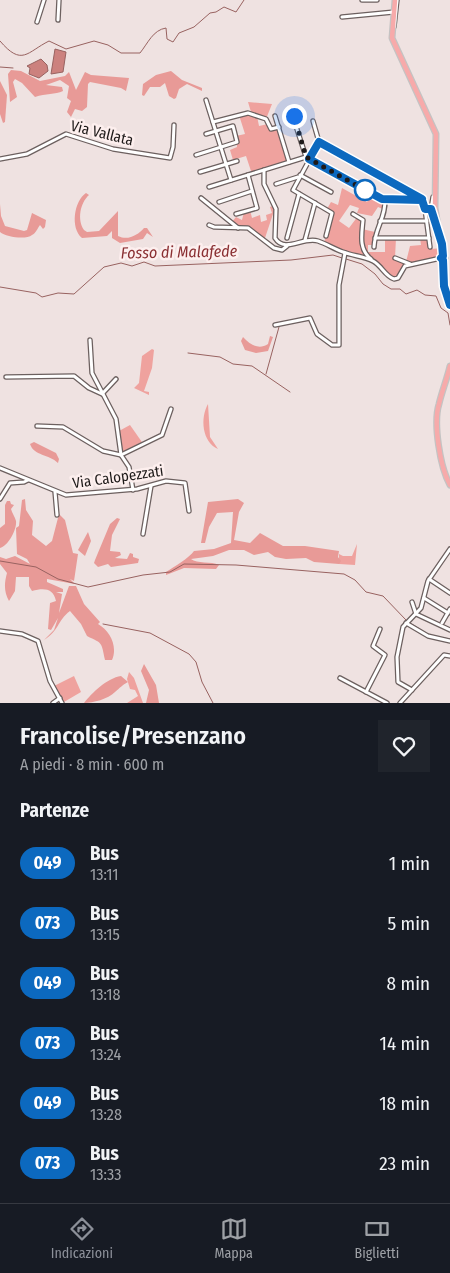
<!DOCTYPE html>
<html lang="it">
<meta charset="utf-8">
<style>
:root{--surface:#171b24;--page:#20242c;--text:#f1f3f6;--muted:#9ea1a6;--line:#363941;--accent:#8c9099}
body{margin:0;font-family:"Fira Sans Condensed",sans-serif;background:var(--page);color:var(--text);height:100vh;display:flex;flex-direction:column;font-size:19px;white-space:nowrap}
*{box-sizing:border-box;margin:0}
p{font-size:16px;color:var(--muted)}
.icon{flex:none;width:28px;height:28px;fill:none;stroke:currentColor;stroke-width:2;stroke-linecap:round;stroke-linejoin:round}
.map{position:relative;height:703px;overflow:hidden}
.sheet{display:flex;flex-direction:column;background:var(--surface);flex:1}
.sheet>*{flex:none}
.badge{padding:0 10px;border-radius:16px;font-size:18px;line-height:32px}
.you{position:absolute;width:25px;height:25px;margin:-12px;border:4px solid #fff;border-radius:50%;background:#1a73e8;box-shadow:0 0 0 8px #1a73e833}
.map>.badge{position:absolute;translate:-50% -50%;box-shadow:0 0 0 2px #fff}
h2{padding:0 20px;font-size:19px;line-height:45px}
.round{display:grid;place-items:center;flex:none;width:52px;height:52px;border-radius:0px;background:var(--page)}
.headline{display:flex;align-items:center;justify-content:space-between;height:85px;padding:0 20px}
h1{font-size:24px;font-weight:600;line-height:38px}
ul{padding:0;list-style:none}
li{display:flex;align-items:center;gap:15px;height:60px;padding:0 20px}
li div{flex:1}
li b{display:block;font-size:19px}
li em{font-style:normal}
li .badge{min-width:55px;font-weight:700;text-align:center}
.tab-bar{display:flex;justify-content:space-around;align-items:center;height:70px;border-top:1px solid var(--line);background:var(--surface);font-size:14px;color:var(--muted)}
.tab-bar a{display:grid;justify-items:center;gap:2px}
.tab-bar .active{color:var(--accent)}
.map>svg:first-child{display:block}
</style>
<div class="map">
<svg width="450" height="703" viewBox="0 0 450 703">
<rect width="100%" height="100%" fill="#efe2e1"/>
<g fill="#efa29e">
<path d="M248 102 272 104 266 119 257 116 259 126 268 124 270 128 279 127 289 162 252 174 246 156 233 160 230 150 237 147 236 136 245 134 239 115 251 112Z"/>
<path d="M342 188 367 202 372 194 385 199V210L378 207 372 216 357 213 359 208 350 205 339 221 349 228 358 216 363 219 362 229 375 232V245H368V252H385V238H396L395 258 406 262 410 246 421 245 420 238H429L431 249 442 248 443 255 440 258 403 266 398 278 392 279 375 262 345 253 324 243 332 215 327 209 331 202 338 205Z"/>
<path d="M275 205 276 213 273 214 264 241 250 229H239L231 223 236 217 242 220 244 212 250 210 252 218 260 215 261 222 267 220 266 215 272 213 270 207Z"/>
<path d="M152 349 154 350 152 368 144 391 149 392V395L134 388 139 383 142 356Z"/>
<path d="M208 404 210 437 218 449C202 442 200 418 208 404Z"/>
<path d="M130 425 144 445 121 453 119 431Z"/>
<path d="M357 544 355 565 339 564V554L343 556H352Z"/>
<path d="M129 672 134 678 143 703H127L138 696 135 690 130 689 127 679Z"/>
<path d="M74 676 81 692 64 702 54 686Z"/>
</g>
<g fill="#e89a97">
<path d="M11 70 21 71 40 81 65 76 69 72 76 90 85 72 91 75 129 78 126 91 121 88 90 82 88 84 87 107 82 111 75 109 71 117 67 112 71 101 67 98 69 86 60 80 46 85 62 87 63 91C55 95 46 93 35 97L22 83 15 79 13 82 17 97 10 102 8 74Z"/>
<path d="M171 71 182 80 202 88V91L187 84 179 89 176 98 174 99 169 96 165 83 160 87H150L144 96 142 95 143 84 156 75Z"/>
<path d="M0 81 7 95 5 122 3 123 0 114Z"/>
<path d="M86 193 89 195C80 203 77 220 84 230L87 232 99 231 118 211V236C128 241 138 235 144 228H147L153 237 147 233 143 239 120 243 112 238V231L107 236 82 238C70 228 74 201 86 193Z"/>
<path d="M0 204 1 216 5 226 24 231 27 230 32 213 46 220 45 227 43 229 40 225C37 229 36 233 32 235 26 240 6 237 0 232Z"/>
<path d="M270 336 273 337 268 351 256 353 245 350 241 341 243 337C250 345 259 350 268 344Z"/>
<path d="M34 442 56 453 59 459 58 463C49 454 34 456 30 444Z"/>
<path d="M25 499 26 510 33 521 32 535 46 546 52 541 59 514 65 520 73 553 78 554 74 581 70 579 75 584 47 579V582L63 589V592H56L62 594 59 613 69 586H76L84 604 100 622 98 624C110 631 118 646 112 660H105C101 641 103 644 87 636L81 624 70 611C57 621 59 631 44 640L54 630 58 618 51 630 48 629 50 603 56 601C53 588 44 588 32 591L29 586V577H16L15 591 9 601C4 592 4 584 7 573L0 564V557L6 559 15 556 30 564 27 559 17 554 16 528 19 526 22 500Z"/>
<path d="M238 499 244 503 239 512 234 540 250 543 260 533 283 546H305L339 551 338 557 341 561 339 564 314 562 306 558 286 559 275 557 268 552 254 555 244 550H229L213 556 191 559C197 564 211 561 219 565L216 569 184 568 166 575V572C174 567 189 558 194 551L214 549 231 543 233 512 217 513 209 527 205 543H201L208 502Z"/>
<path d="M7 501H10L11 504 14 505 11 509C12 513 15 517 16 521 17 530 8 546 0 548V528L5 524V505Z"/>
<path d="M117 518 120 519 112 535 110 551 120 552 121 555 115 558 127 559 130 553 133 554V557L139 559 138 563 111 567 108 564 98 567 94 563 95 560 110 524Z"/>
<path d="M88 532 91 541 85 556 78 550Z"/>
<path d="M144 664 156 685 159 703H146L149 690 141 671Z"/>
<path d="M121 676 128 682C122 685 120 688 115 692 108 699 93 703 84 703 92 693 107 678 121 676Z"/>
</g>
<g fill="#cc817e" stroke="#986260">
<path d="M55 49 66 52 63 72 51 74Z"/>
<path d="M41 59 47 65 48 71 39 78 29 74 30 68 27 66Z"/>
</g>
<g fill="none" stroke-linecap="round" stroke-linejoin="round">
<g stroke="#986260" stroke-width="1">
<path d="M0 41C22 67 27 52 49 41L66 49 94 41 108 45 121 53H140C148 43 153 30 166 28L167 39 173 42 179 33 194 27 210 13 216 12 224 7 236 12 244 0"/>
<path d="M0 67 13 68"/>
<path d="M346 259 362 264 375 274 383 284 391 289H400L406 294 417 290 425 295 436 296 441 308 448 313 450 325"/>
<path d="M0 287 36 293 42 297 58 293 74 294 104 267 121 263 132 266 144 262 155 266 291 260 333 255 342 258"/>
<path d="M188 353 220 357 233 364 252 366 290 392"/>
<path d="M266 374 279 327"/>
<path d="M0 561 36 567 58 579 88 587 143 575 170 572 184 564 236 565 344 574 355 580 366 592 383 596 406 620"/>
<path d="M410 623 423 631"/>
<path d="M103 624 150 633 189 654 196 662 202 682 213 703"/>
<path d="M438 637 450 639"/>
</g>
<g stroke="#6c605f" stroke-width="5.5">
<g id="minor">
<path d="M362 0H377"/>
<path d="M342 17 394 12"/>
<path d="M58 20 59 0"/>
<path d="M37 22 44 0"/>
<path d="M394 27 397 0"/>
<path d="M206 100 231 180"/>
<path d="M275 116 289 162"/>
<path d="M303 118 293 117 306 157"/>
<path d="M313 121 319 142 420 197 425 209H431"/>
<path d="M213 122 248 113 266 119 271 129 279 127"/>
<path d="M319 142 293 190 332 213 326 236"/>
<path d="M196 155 237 142 233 126 206 134"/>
<path d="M0 159 27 154 66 134 113 149 170 158 173 147 174 125"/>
<path d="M264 170V184L276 209 275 238C285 254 303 236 318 241 327 244 334 249 343 252 353 256 364 256 373 261 382 266 385 276 394 279L398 278 405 266 441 258"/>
<path d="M200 172 237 161"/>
<path d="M300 175 331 192"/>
<path d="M276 184 298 177"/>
<path d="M209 187 306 157 381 199 423 200"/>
<path d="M433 197 431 209 437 227"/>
<path d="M201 198 238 228"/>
<path d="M219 202 252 191"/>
<path d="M425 209 430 247"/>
<path d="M236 214 257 208 248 175"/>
<path d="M353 214 363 220C362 233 358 249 371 259"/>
<path d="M380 221H427"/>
<path d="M209 225 214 227 248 228 274 248 282 250 287 246"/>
<path d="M287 238 299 194"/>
<path d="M375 238H429"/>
<path d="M305 240 315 203"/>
<path d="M374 247C375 227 386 218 385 199"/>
<path d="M395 258 410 264"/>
<path d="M275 325 310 318 317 334 332 345H339V285L345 253"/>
<path d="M90 340 92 373 116 419 121 455 129 467 133 490"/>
<path d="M6 377 74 376 89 388 102 394 116 379"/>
<path d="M37 426 63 427 103 451 121 455 162 435 171 409"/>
<path d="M0 468 66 495 137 489 166 481 185 483 189 511"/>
<path d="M55 492 57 515"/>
<path d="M0 499 10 483 24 482 28 480"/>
<path d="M143 534 151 486"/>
<path d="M429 579 450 593"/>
<path d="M424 598 448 613"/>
<path d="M412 602 416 614 450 630"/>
<path d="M406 623 428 636 450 641"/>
<path d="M442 623 450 609"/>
<path d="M0 631 22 634 38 641 50 681 62 703"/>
<path d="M340 678 387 703"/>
<path d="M412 690 398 682 397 657 403 627 421 608 428 581 450 549"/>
<path d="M366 692 385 655 373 646 380 629"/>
<path d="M53 703 60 698"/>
<path d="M400 703 444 655 450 656"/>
</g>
</g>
<g stroke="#c4c3c3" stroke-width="7">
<g id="major">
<path d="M395 0 392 38 436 134 435 208 443 256 445 258 443 260 444 286 450 305"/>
<path d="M450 366C447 379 442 391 439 404 433 423 440 467 450 485"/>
</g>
</g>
<use href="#minor" stroke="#fff" stroke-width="3"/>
<use href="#major" stroke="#f7aaaa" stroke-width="4.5"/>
</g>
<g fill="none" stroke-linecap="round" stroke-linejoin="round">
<g stroke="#fff" stroke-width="11">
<path id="line" d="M422 199 319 142 309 159 382 199 422 200 425 209H431L442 244 443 256 441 258 443 260 444 286 450 305"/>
</g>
<use href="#line" stroke="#0c69bf" stroke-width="8"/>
<path stroke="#1e1a19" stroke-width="5" stroke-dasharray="0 9" d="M294 116 306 157 372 194 365 190"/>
</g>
<circle fill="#fff" stroke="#0c69bf" stroke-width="2.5" cx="365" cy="190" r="10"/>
<g text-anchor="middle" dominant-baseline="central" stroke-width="5" stroke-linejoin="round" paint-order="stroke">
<g font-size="15" fill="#1e1a19" stroke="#fdefee">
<text transform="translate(102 133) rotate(14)">Via Vallata</text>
<text transform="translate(118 477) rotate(-8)">Via Calopezzati</text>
</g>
<g font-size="16" font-style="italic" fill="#8a2f32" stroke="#fdefee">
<text transform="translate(179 252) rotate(-1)">Fosso di Malafede</text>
</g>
</g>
</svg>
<div class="you" style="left:294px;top:116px"></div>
</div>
<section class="sheet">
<div class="headline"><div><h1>Francolise/Presenzano</h1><p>A piedi · 8 min · 600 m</p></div><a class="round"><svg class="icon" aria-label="heart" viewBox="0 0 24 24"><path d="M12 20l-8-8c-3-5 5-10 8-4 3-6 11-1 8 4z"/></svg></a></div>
<h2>Partenze</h2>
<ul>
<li><span class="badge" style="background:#0c69bf;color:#fff">049</span><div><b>Bus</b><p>13:11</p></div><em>1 min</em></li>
<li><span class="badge" style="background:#0c69bf;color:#fff">073</span><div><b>Bus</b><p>13:15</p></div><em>5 min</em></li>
<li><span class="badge" style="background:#0c69bf;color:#fff">049</span><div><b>Bus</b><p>13:18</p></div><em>8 min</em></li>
<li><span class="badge" style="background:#0c69bf;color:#fff">073</span><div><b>Bus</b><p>13:24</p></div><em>14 min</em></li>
<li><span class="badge" style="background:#0c69bf;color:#fff">049</span><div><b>Bus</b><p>13:28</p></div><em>18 min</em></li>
<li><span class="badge" style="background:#0c69bf;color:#fff">073</span><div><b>Bus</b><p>13:33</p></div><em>23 min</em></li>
</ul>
</section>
<nav class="tab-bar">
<a class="active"><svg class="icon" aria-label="directions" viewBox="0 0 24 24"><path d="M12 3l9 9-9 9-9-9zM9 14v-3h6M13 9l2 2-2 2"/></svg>Indicazioni</a>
<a><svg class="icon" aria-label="map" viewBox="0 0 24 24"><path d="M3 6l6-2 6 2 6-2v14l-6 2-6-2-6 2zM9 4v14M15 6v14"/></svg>Mappa</a>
<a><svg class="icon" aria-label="tickets" viewBox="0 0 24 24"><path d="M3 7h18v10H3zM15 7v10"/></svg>Biglietti</a>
</nav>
